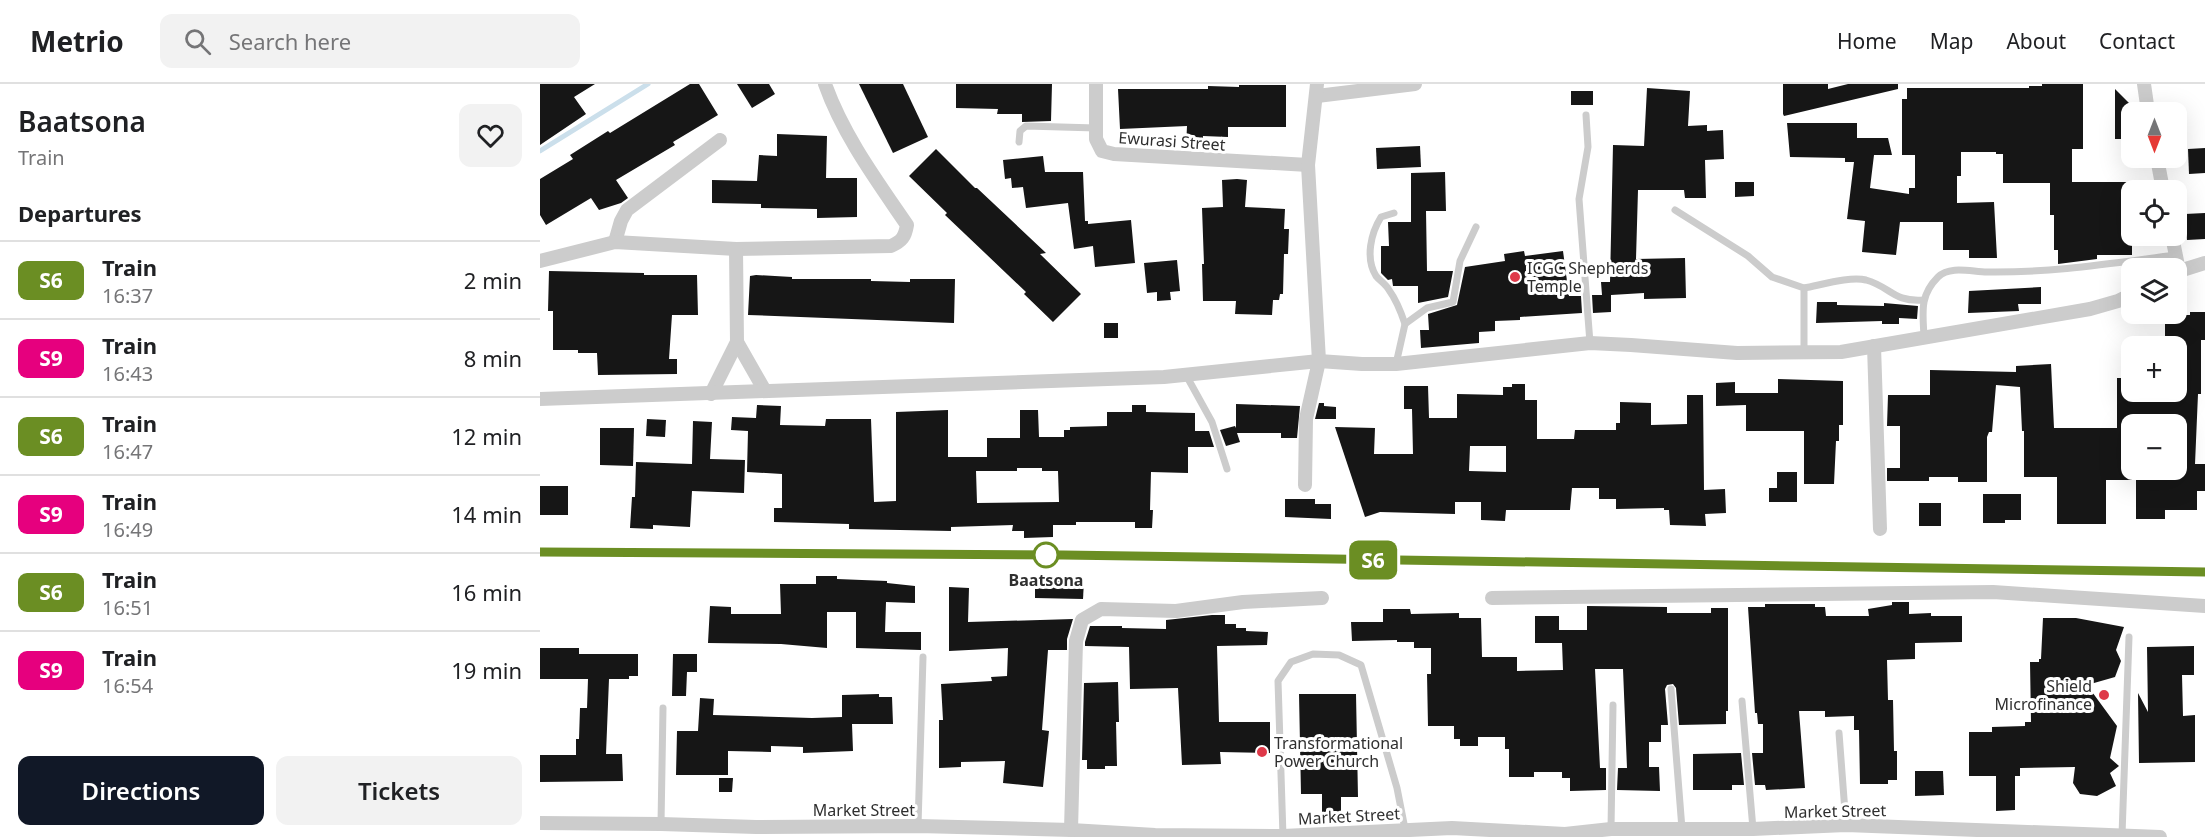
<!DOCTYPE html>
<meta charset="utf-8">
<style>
:root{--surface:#fff;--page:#f2f2f2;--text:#202124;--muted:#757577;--line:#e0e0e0;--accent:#111827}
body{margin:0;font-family:"Noto Sans",sans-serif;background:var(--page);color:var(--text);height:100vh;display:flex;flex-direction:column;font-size:22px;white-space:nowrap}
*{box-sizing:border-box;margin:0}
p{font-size:20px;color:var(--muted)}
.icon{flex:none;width:33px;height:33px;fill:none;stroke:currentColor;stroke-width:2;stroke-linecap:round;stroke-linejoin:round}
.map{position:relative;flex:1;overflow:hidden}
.panel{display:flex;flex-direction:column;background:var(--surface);width:540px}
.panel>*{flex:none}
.badge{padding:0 12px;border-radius:9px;font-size:21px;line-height:39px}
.needle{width:39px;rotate:180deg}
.tools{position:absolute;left:1581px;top:18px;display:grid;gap:12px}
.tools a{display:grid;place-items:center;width:66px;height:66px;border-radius:12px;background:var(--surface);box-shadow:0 6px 24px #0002;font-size:30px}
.map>.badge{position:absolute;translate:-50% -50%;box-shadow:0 0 0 3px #fff}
h2{padding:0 18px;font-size:22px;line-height:54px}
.round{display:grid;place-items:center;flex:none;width:63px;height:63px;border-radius:12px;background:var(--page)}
.overview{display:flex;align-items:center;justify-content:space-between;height:102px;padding:0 18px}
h1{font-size:28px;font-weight:600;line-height:45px}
.button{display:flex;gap:12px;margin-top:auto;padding:12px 18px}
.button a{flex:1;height:69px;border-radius:12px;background:var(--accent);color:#fff;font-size:24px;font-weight:600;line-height:69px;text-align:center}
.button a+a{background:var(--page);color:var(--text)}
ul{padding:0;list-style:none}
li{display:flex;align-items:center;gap:18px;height:78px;padding:0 18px;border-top:2px solid var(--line)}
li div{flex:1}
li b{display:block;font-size:22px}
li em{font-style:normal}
li .badge{min-width:66px;font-weight:700;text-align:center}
header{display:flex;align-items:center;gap:36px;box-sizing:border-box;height:84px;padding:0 30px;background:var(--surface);border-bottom:2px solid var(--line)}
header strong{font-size:28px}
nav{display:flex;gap:33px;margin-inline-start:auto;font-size:21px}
.search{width:420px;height:54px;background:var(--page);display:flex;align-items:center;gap:15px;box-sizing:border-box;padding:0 21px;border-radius:12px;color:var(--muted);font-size:22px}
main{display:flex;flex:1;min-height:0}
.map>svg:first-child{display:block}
</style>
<header>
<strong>Metrio</strong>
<div class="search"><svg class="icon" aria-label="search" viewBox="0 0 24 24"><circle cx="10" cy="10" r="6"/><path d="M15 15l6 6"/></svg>Search here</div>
<nav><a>Home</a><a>Map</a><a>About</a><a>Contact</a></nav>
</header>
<main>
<section class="panel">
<div class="overview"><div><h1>Baatsona</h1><p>Train</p></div><a class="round"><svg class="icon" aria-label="heart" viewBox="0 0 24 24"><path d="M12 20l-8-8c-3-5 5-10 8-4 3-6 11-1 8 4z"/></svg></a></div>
<h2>Departures</h2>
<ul>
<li><span class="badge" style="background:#6b8e23;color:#fff">S6</span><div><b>Train</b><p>16:37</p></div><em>2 min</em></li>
<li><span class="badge" style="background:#e6007e;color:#fff">S9</span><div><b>Train</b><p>16:43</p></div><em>8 min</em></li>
<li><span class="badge" style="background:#6b8e23;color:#fff">S6</span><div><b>Train</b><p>16:47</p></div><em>12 min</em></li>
<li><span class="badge" style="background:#e6007e;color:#fff">S9</span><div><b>Train</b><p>16:49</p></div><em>14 min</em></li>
<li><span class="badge" style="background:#6b8e23;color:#fff">S6</span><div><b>Train</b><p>16:51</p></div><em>16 min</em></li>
<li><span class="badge" style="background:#e6007e;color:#fff">S9</span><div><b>Train</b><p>16:54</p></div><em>19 min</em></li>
</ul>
<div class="button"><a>Directions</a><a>Tickets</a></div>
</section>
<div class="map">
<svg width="1665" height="753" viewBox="0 0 1665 753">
<rect width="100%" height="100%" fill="#fff"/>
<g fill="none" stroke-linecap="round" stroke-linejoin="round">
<path stroke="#cbdfeb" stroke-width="5" d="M0 67 108 0"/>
</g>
<g fill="#161616" fill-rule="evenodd">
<path d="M0 0H55L34 13 46 30 0 61Z"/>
<path d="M150 0H159L178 31 133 58 135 61 76 96 88 114 81 119 59 126 51 114 6 141 0 131V95L33 75 30 71 68 47 70 49Z"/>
<path d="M197 0H229L235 10 212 24Z"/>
<path d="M319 0H363L388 53 353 69Z"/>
<path d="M416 0H512L511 37 482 38V30H457L458 25 416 24Z"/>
<path d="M1243 0H1288V5L1308 0H1358V5L1244 32 1243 30Z"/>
<path d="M1502 0H1543V65H1532V98H1592V171H1557V175L1518 180V166H1514V131H1510V99H1463V70H1456V68H1421V92H1417V119L1454 118 1457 174H1429V166H1403V138H1360L1356 171 1322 168 1325 137 1307 135 1314 78H1305V74L1250 73 1247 39H1317V54H1348L1352 71H1334L1330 104 1369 110V104H1375V71H1362V15H1367V4H1489V2H1502Z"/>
<path d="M699 1H746V43H688V53L663 52 662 64 646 63 647 42 580 45 578 5H668V2L699 3Z"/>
<path d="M1107 4 1150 7 1148 42 1167 41V47L1183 46 1184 75 1165 76 1166 114H1145L1144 106H1098L1096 175 1145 174 1146 214 1104 215V209L1071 211V228L1053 229 1052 211H1062L1061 198H1070L1073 61 1104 62Z"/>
<path d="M1575 5 1589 19 1590 55H1575Z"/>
<rect x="1031" y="7" width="22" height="14"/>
<path d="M237 50 287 52 286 94H317V133L277 134V125L221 124V120L172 119V96L217 97 219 71 237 72Z"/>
<path d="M880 62 881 83 837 85 836 64Z"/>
<path d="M1665 64V89L1649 90 1648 65Z"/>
<path d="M396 65 435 104H437L506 169 500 170 541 210 513 238 484 210 486 208 405 131 407 129 369 92Z"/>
<path d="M503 72 505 88H543L545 137H548V140L591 136 595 179 555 183 553 162 534 165 528 119 486 124 483 103 472 104 471 94 465 95 463 76Z"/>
<path d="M905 88 906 127H886L887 187H913L908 213 878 219V202H853L852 195 848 196 841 189V162H849L848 138H871V89Z"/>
<path d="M697 95 707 96 705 123 745 125 744 145H749L748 170H744L743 210H740L739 216H733L732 231 695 230 696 217H663L662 180H664L662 124 683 123 682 96Z"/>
<path d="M1195 98H1214V112L1195 113Z"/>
<path d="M1665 129V155L1647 156 1645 130Z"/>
<path d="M984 167 985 172 1023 167 1029 212H1041L1042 229 980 233V236L955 237V247L939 248V259L881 264 880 246H889L888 230 917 221 925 183 965 177 964 170Z"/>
<path d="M637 176 640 207 630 208 631 216 617 217V208L607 209 604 179Z"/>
<path d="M9 187 104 189V191H157L158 231H132L129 275H137V290L58 291 57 269H38V266H13V227H8Z"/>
<path d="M216 191 252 193V195H331V197L370 198V195H415L414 239 208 231 210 192Z"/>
<path d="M1501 203V220H1478L1479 227 1428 229 1429 207Z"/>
<path d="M1277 218H1297V221L1344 222V219L1378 222 1377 235 1359 234V240H1342V237L1276 239Z"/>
<path d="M1650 228H1665V256H1661V310H1658L1655 380H1665V407H1657V426H1625V435H1596V386H1636V340H1592V396H1566V440H1517V393H1484V347H1482L1480 303 1456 301 1452 348H1449L1447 353V398H1418V393H1389V397H1347V384H1360V342H1347L1348 311H1390V286L1476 288V282L1511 280 1514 344H1577V294H1592V308H1636V262H1625V231H1650Z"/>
<rect x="564" y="239" width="14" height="15"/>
<path d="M1238 295 1303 297V341H1299V357H1296L1294 400H1264V347H1206V321L1176 322V299L1195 298V309H1238Z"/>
<path d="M972 300H985V316H997V355H1034L1035 346H1076V339H1080V318L1111 319V341L1147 340V311H1163L1164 406 1185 405 1186 429 1165 430 1166 442 1130 441 1129 426H1124V424L1076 425V415H1059V404H1032L1030 426H966L965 437 941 436V418H915V430L840 428 825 433 795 343 835 344 834 370H873L872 325H864V302H888L889 334H917V310L963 311V303H972ZM930 362H966V388L929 387Z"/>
<path d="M779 319H784V322L796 323V335H775Z"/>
<path d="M696 320 760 322 757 354H741V349H697L700 358 686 362 680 346 695 342 696 344Z"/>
<path d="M217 321 241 322 240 341 285 342 286 335H331L334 418 356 417V328L408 326V373H447V354H480V326H498L499 353H524V346H530V343L567 342V328H592V321H606V328L655 329V347H669L674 363H648V389L611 388 610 426H613L612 444H595V438H536V441H513V453L484 454V447H472L473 441 411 443V447L309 445V440L234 438V424H242V390L207 388 208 347 191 346 192 333 216 334ZM477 384H502V387H518L519 418 437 419 436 387H477Z"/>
<path d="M107 335 126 336 125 353 106 352Z"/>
<path d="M153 337 172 338 170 375 205 376 204 409 152 407 150 443 113 441V445L90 444 92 413H95L96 378 152 380Z"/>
<path d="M60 344H94L93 382 60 381Z"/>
<path d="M1237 388H1257V418H1229V404H1237Z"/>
<rect x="0" y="402" width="28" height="29"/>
<path d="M1443 410H1481V436H1465V439H1443Z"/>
<path d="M745 415H775V420H791V435L745 433Z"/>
<rect x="1379" y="419" width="22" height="23"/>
<path d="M276 492H297V495L347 497V499L375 502V519L346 518 345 548H381V566L316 564V528H287V564L241 560 168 559 170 522 191 523V530H241L240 500H276Z"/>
<path d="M495 497H544L543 515 495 514Z"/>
<path d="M409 503 429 504 428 538 533 535 527 555V566H508L502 646 509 647 503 703 463 699 465 677 421 678V683L399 684V636H403L401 600 452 597 451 593 467 592 468 564 409 567Z"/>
<path d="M1352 518H1369V530L1391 529V532H1422V558L1375 559V575L1347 576 1348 616H1353L1354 667H1357V696H1348V700H1320L1319 646H1314V632L1285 633V627H1259L1265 704 1226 706 1225 701H1215L1212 669H1223V640H1218L1217 629H1215L1208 523H1225V520H1275V523H1285L1286 532H1329L1328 525 1352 521Z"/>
<path d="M1047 522 1127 523V529H1171V524H1188V627H1186V640L1139 641 1136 604 1133 600 1127 601 1125 605 1128 641H1121V658H1109V683H1119L1120 707 1077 706 1078 684H1087L1083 585H1055L1060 684H1066V706L1030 707V694H1022V688H994V693H969V665H965V653H938V662H920V655H914V642H888L887 590H891V564H874V558H857V556L812 557 811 538H843V525H870L871 530 919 529V534H941L942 573H977V587L1023 586 1022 559H995V532H1019V546H1047Z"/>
<path d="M672 531H685V540H696V544H706V547L728 548 727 561 677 562 679 638H730V669L680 668 681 680 642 681 638 604 590 605 589 563 545 562V558L550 542H582V544L626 545V536Z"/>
<path d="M1503 534H1536L1584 543 1576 566 1581 577 1575 593 1547 601 1577 642 1570 674 1579 682 1570 689 1576 702 1557 712 1540 710 1533 699 1535 683 1480 684V692H1475V726L1456 727V692H1429V648H1452V643L1485 642V638H1491L1490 578H1499V575H1501Z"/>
<path d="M1654 562V591H1642L1643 632 1655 631V678L1599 679 1598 609 1608 628 1607 563Z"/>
<path d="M0 564H39V570H98V592H89V595H69L66 670H82L83 697 0 698V671H36V655H39L40 624H47L48 595H0Z"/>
<path d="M133 570H157V588H147L146 612H132Z"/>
<path d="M578 598 579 638H576L577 682H565V685H547V676H542L544 599Z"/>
<path d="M339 610V613H352L353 640H312L313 667 263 669V663L231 662V668L188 667V691H136L137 647H158L160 614 174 615 173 631 272 634 302 633V611Z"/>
<path d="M759 610H816L818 713H801V732H782V710H761Z"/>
<path d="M1201 669 1204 701H1192V706H1153V670Z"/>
<path d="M1375 687H1403L1404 711 1375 712Z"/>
<path d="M179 694H193L192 708H179Z"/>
</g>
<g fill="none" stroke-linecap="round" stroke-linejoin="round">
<g stroke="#ccc" stroke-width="7">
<path d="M1046 31 1048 63 1039 115 1050 259"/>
<path d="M479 58 480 47 486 42 556 44"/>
<path d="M1135 126 1208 172 1232 193 1264 204V269"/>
<path d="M854 129 841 133C831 149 825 174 836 192 840 197 846 200 849 206 857 217 861 228 865 240"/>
<path d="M1264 204C1281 201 1310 192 1326 196 1351 203 1353 218 1383 216"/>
<path d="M1384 253C1383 229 1379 212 1398 193 1410 181 1432 188 1447 188 1511 189 1573 179 1636 171"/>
<path d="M856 280 865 240 887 224 913 218 920 177 936 143"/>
<path d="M646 291 672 338 687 385"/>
<path d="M1131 605 1142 745"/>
<path d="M1202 617 1213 745"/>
<path d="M1299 649 1306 741"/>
<path d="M121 740 123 624"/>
<path d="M378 742 383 573"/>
<path d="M1071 745 1073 621"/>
<path d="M1582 751 1589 553"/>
<path d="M743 752 738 597 751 578 773 570 799 571 821 581 857 704 865 745"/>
</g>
<g stroke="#ccc" stroke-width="14">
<path d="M556 0V55L562 67 574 70 768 81"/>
<path d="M1604 0 1608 28"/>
<path d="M777 12 875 0"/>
<path d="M1617 74 1623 106"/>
<path d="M1632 152 1639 187"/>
<path d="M75 158 81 137 87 126 180 56"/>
<path d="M0 177 75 158 196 165 351 162C362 157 365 153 367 141 337 97 303 51 285 0"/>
<path d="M1636 188 1665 179"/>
<path d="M197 258 225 307"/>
<path d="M1334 262 1340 445"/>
<path d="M171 310 197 258 196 165"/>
<path d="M0 315 624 293 779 277 822 280H856L1050 259 1091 261 1197 269 1301 268 1550 225 1578 217 1592 210"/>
<path d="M765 401 766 335 779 277 768 81 777 0"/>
<path d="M952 514 1453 508 1665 522"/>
<path d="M0 739 121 740 216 743 378 742 531 746 615 751 743 752 912 744 1025 750 1071 745H1213L1306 741 1620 753"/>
<path d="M531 746 536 557 542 536 561 525 636 527 703 518 782 514"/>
</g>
<path stroke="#848484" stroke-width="4.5" stroke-dasharray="6 4.5" stroke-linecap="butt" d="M0 468 523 471 1665 487"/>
</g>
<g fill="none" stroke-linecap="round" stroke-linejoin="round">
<g stroke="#fff" stroke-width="14">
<path id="line" d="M0 468 523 471 1665 488"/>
</g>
<use href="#line" stroke="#6b8e23" stroke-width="9"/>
</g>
<g fill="#de3949" stroke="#fff" stroke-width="2">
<circle cx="975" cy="193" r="6"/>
<circle cx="1564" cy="611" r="6"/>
<circle cx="722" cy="668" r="6"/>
</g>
<circle fill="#fff" stroke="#6b8e23" stroke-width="3" cx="506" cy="471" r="12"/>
<g text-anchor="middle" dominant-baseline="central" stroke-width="6" stroke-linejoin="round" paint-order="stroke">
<g font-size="16" fill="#2f2f2f" stroke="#fff">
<text transform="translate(632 57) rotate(4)">Ewurasi Street</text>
<text x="324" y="726">Market Street</text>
<text transform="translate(1295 727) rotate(-1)">Market Street</text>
<text transform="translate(809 732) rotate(-3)">Market Street</text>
</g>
<g font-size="16" fill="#2f2f2f" stroke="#fff" text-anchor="start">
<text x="987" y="184">ICGC Shepherds<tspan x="987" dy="18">Temple</tspan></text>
<text x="1552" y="602" text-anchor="end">Shield<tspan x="1552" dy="18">Microfinance</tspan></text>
<text x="734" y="659">Transformational<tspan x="734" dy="18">Power Church</tspan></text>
</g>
<g font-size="16" font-weight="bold" fill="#2f2f2f" stroke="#fff">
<text x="506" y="496">Baatsona</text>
</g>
</g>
</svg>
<div class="tools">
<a><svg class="needle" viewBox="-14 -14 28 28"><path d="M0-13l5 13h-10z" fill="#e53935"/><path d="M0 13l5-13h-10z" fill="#757577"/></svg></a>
<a><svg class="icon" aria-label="locate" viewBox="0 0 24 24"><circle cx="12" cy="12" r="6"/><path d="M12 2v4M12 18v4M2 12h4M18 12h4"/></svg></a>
<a><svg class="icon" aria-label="layers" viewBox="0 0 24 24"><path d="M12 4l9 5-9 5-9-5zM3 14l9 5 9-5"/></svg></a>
<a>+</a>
<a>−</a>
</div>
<b class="badge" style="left:833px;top:476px;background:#6b8e23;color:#fff">S6</b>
</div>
</main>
